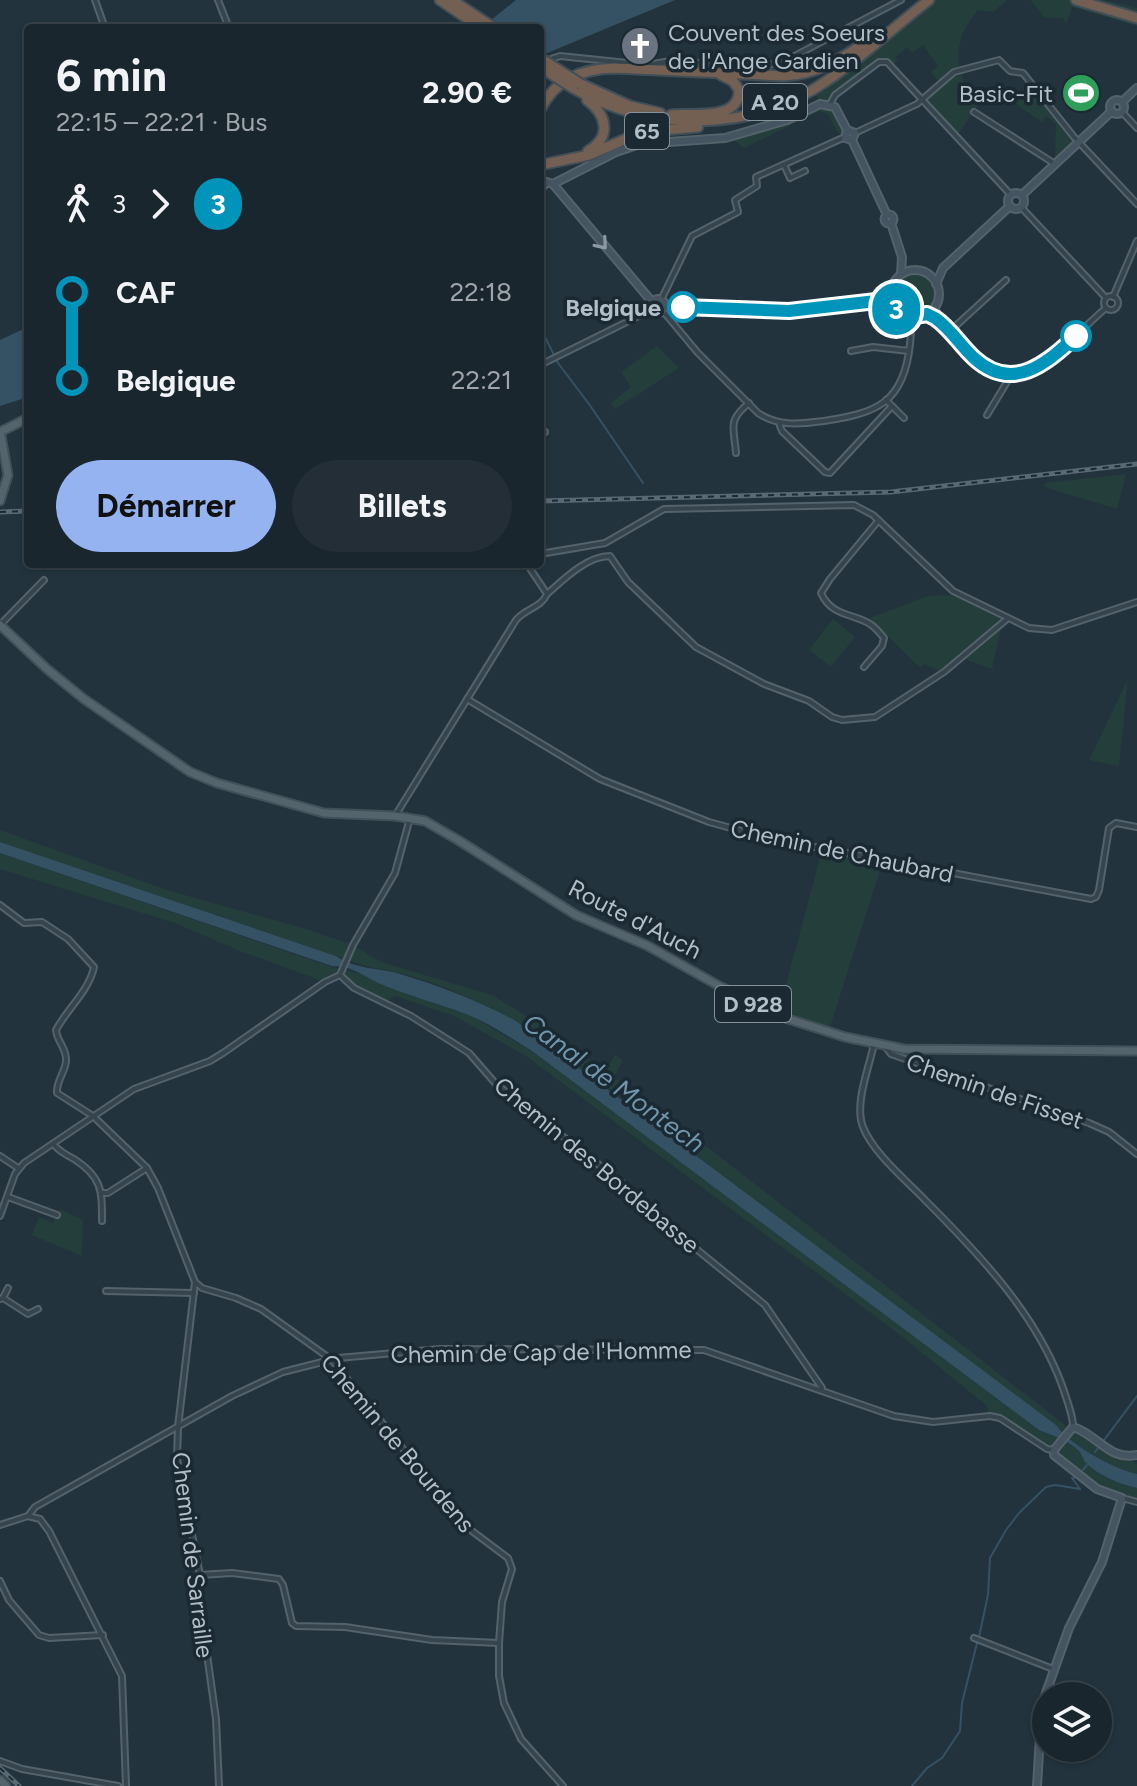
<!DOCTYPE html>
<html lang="fr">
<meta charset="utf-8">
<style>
:root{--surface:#1a262e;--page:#232e36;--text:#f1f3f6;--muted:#9fa5aa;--line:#38434a;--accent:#95b2f1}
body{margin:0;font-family:Figtree,sans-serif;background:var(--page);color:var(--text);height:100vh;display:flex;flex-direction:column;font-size:30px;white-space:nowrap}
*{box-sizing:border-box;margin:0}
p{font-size:26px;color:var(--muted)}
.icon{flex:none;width:44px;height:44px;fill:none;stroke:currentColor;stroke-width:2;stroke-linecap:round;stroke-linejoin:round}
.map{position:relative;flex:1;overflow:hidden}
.drawer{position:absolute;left:24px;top:24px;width:520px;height:544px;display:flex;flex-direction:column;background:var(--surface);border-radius:8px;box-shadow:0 2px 6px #0004,0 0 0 2px var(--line)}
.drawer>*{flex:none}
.badge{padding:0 16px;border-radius:26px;font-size:28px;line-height:52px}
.buttons{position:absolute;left:1032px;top:1682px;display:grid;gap:16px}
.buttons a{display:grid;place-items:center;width:80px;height:80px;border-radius:50%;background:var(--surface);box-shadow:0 2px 6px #0004,0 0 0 2px var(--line);font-size:40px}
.map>.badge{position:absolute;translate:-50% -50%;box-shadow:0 0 0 4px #fff}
.legs{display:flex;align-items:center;gap:12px;height:88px;padding:0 32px;font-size:26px}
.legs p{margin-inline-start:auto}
.overview{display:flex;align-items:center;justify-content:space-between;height:136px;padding:0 32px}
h1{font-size:44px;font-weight:700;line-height:60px}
.cta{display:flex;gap:16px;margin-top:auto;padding:16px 32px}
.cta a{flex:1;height:92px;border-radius:48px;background:var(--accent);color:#111;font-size:32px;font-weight:700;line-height:92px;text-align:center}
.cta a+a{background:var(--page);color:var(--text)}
ul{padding:0 32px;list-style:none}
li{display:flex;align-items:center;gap:28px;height:88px;font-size:30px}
li i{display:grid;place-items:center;width:12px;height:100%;margin:0 10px;background:currentColor}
li i::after{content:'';width:20px;height:20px;margin:-10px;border:6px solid;border-radius:50%;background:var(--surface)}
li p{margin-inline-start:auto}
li:first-child i{background:linear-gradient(#0000 50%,currentColor 0)}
li:last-child i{background:linear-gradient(currentColor 50%,#0000 0)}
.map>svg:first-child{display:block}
</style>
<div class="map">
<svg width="1137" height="1786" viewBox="0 0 1137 1786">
<rect width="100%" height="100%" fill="#22333d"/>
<g fill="#243e3c">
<path d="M936 0H1007L993 12 978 10C952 40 951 74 980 102L956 137 922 100 941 84 931 72 938 66 923 45 912 53 907 48 895 57 898 60 893 64 883 61 835 95 830 104H820L816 95 848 72Z"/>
<path d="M1031 0H1105L1137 8V26L1072 7 1066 24 1063 18H1045Z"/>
<path d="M1036 89 1079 143 1058 162 1055 159 1056 124 1046 116 1042 122 1020 107 1004 91C1016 93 1022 94 1036 89Z"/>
<path d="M823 106 832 108 844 127 841 133H838L828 115 820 111 744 148 734 140 771 129Z"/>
<circle cx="915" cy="294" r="21"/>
<path d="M657 346 679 368 615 409 611 403 631 387 621 372Z"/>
<path d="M1126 474 1117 509 1044 487 1045 483Z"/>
<path d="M954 595 1007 622 1001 628 992 669 960 657 941 672 925 664 919 667 870 618 928 596Z"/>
<path d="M833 619 855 637 831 667 809 650Z"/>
<path d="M1128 679 1119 766 1089 760Z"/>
<path d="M0 830 167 890 306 929 353 945 381 962 492 995 551 1031 605 1071 615 1055 623 1060 614 1077 719 1156 1065 1425 1068 1431 1073 1427 1137 1464V1474C1112 1468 1070 1445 1056 1425L516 1021C472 997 419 974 369 967L0 842Z"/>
<path d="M822 850 883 861 830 1027 779 1011Z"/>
<path d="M0 853 332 967 367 975 381 984 469 1015 532 1051 1039 1430C1053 1435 1067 1441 1079 1451 1084 1457 1081 1456 1086 1462 1097 1476 1120 1484 1137 1488V1502C1097 1489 1082 1483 1054 1450L1047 1449 1000 1418 990 1416 987 1406 899 1334 526 1056 454 1016 395 996 384 1003 354 988 340 975 325 982 240 951 175 923 0 869Z"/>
<path d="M60 1209 83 1220 82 1256 32 1235 39 1217 53 1223Z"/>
</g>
<g fill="#355265">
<path d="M516 0H675L540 56V28H481Z"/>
<path d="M28 327V397L0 406V340Z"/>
<path d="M0 842 336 956C356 970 377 967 400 974 440 986 479 1001 516 1021L1056 1425C1070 1445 1112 1468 1137 1474V1488C1119 1484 1099 1476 1085 1462 1083 1459 1082 1455 1079 1451 1069 1441 1052 1435 1039 1430L532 1051C511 1038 489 1023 466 1014 439 1004 410 996 383 985 364 977 354 966 332 966L0 853Z"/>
</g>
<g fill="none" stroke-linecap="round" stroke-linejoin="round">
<g stroke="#355265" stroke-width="2">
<path d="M540 327 558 363 589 404 643 483"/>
<path d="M1095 1452 1137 1396"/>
<path d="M1081 1472 1087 1465"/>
<path d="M979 1637 988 1595 990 1558 1006 1530 1019 1513 1046 1487 1055 1485 1080 1489 1072 1478 1076 1477"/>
<path d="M912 1786 927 1768 942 1758 960 1731 962 1703 977 1643"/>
</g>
<g stroke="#54626b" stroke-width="8">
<g id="street">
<path d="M95 0 105 28"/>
<path d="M218 0 229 28"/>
<path d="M545 61 560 56 647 65 671 61 761 67 785 61 901 0"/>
<path d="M830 104 835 95 879 62H887L1010 194"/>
<path d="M974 112 1055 164"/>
<path d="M1122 112 1137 128"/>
<path d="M855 133 917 104 954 72 999 60 1010 71 1023 73 1074 137 1137 204"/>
<path d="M785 167 790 178 805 171"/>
<path d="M540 191 547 183"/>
<path d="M1021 207 1106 298"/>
<circle cx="1111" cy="303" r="7"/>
<path d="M1113 297 1137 241"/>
<path d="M661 300 692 236 738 212 735 200 757 186 756 177 845 137"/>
<path d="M935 305 939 319"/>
<path d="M663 311 698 353 758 413C778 427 801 424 824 421 877 413 904 403 910 344 911 332 913 323 904 315"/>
<path d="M927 314C946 322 958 342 972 356 1023 407 1069 338 1106 308"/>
<path d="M912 328 919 317"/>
<path d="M949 332 1006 280"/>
<path d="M851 351 873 347 909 351"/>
<path d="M540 365 653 309"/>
<path d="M892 406 904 418"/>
<path d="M987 415 1007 382 1008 374"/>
<path d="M779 423 782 431 825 472 830 473 892 406 886 400"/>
<path d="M540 432H545"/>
<path d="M736 453C734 427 727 421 749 403"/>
<path d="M540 554 605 543 664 509 854 505 873 515 953 591 1029 628 1052 630 1137 602"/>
<path d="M547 594C564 579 587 556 610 556L628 582 696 647 764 684 809 701 832 717 842 720 875 717 944 672 1007 619"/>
<path d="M1 624 44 580"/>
<path d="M864 667 882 646 884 638C880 633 875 627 870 624 853 613 832 617 821 593L830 579 878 521"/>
<path d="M467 699 600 779 709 822 767 838 1091 899 1096 897 1099 890 1109 828 1116 823 1137 827"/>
<path d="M395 816 516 620C526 608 541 608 547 594L527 564"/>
<path d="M0 905 24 923 42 922 68 939 94 967C89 991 67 1009 56 1030 57 1042 67 1048 66 1061 65 1073 56 1081 57 1093L93 1116 147 1168 158 1188 195 1282 178 1427 177 1459 200 1575V1604L216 1719 219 1786"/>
<path d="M340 975 354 988 411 1016 469 1053 496 1084 622 1183 641 1204 765 1305 822 1388"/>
<path d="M874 1044C869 1068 854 1104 863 1127 873 1153 907 1181 926 1201 982 1257 1042 1320 1066 1397 1069 1407 1073 1416 1073 1427"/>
<path d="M885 1046 891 1054 1089 1123 1109 1132 1137 1154"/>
<path d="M53 1144C59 1151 66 1155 74 1159 102 1177 102 1190 102 1221"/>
<path d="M0 1156 18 1168"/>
<path d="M102 1193H108L147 1168"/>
<path d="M8 1197 57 1215"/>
<path d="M0 1216 15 1174 24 1163 134 1089 210 1061 223 1053 325 982 340 975 353 945 395 873 410 818"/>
<path d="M195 1282 202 1288 236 1298 261 1309 332 1360 464 1525 508 1558 512 1569 502 1602 499 1643V1676L504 1703 521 1739 563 1786"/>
<path d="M106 1291 194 1293"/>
<path d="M3 1298 28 1314 38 1309"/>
<path d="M0 1299 3 1298 8 1288"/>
<path d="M1122 1498 1137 1502"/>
<path d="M28 1516 40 1519 49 1531 122 1676 126 1786"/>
<path d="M0 1525 28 1516 35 1507 232 1396 283 1372 338 1358 440 1349 704 1350 894 1416 933 1422 990 1416 1000 1418 1047 1449 1053 1450"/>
<path d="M200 1575 232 1573 279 1579 283 1585 292 1623 296 1626 345 1627 432 1640 499 1643"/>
<path d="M0 1581 9 1600 39 1635 49 1638 103 1635"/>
<path d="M974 1638 1053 1669"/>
<path d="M0 1761 22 1769 118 1786"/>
</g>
</g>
<g stroke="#54626b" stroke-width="10">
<g id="secondary">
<circle cx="1117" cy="107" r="7"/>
<path d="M1122 102 1137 88"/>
<path d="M852 140 845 138 847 130 855 133 852 140 887 215"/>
<path d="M540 180 553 184 616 152 640 144 725 138 787 120 820 104 835 107 847 130"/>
<path d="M553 184 653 303"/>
<circle cx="1016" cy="201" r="8"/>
<path d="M1022 195 1112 111"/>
<circle cx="889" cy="219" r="4.5"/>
<path d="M891 223 902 257 901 274"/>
<circle cx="915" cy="294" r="24"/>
<path d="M936 284 943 268 1010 206"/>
<circle cx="658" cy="306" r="7"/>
<path d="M665 307 789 311 877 300 893 304"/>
<path d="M1037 1786 1042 1704 1069 1628 1102 1562 1122 1498 1097 1489 1054 1455V1450L1073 1427C1097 1434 1109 1461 1137 1455"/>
</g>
</g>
<g stroke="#425059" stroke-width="11">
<g id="primary">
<path d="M540 156V160"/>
<path d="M2 431 28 418"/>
<path d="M0 501 8 475 1 436"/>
<path d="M0 625 47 669 84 699 190 772 217 783 324 813 395 816 425 821 458 840 576 915 648 946 721 987 785 1018 845 1037 904 1049 1137 1051"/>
<path d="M0 1780 6 1786"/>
</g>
</g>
<g stroke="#414f58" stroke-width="13">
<g id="highway">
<path d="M440 0 481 28"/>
<path d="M452 0 494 28"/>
<path d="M1076 0 1137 18"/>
<path d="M581 84 630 106 660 113"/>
<path d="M573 88C653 133 752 133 828 80 864 56 895 26 929 0"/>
<path d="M587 100C607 115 612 137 588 151"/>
<path d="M540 110C555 79 582 69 615 68L784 76C822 74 848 54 878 34"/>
<path d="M671 115C693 113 740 121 739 90L733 81 721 75"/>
<path d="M540 165 589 155 642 132 698 127"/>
</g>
</g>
<use href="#street" stroke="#36444d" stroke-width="4"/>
<use href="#secondary" stroke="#445460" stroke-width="6"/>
<use href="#primary" stroke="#54646d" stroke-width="7"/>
<use href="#highway" stroke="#746053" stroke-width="9"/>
<g stroke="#586974" stroke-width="5">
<g id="rail">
<path d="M540 501 891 492 1137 464"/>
<path d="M0 512 28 511"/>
<path d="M0 1768 19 1786"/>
</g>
</g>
<use href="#rail" stroke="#1b2932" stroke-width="2" stroke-dasharray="6" stroke-linecap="butt"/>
<g stroke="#414f58" stroke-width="13" stroke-linecap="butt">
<g id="highway-bridge">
<path d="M540 58 581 84"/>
<path d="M540 67 573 88"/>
</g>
</g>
<use href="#highway-bridge" stroke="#746053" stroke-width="9"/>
</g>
<defs><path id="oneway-chevron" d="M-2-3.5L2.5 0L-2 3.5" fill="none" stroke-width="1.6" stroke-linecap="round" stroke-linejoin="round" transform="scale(2)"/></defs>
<use stroke="#8c9aa4" href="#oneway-chevron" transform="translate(602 244) rotate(50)"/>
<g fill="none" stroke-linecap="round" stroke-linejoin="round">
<g stroke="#fff" stroke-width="18">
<path id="line-1" d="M683 307 789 311 885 300 909 317 927 314 935 318C950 328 960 345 974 358 1012 393 1046 364 1076 336"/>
</g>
<use href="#line-1" stroke="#0094ba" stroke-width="12"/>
</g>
<defs>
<g id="church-disc" transform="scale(2)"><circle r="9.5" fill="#6b7280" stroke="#1b2932"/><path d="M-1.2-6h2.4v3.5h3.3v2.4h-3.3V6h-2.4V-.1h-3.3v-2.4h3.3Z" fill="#fff"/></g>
<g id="stadium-disc" transform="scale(2)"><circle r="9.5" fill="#2e9e5b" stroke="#1b2932"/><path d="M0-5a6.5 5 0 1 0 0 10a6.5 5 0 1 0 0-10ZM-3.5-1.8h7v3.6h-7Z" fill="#fff"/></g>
</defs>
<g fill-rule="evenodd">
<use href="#church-disc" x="640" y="46"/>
<use href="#stadium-disc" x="1081" y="93"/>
</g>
<g fill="#fff" stroke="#0094ba" stroke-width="4">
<circle cx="683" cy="307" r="14"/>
<circle cx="1076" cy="336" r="14"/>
</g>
<g text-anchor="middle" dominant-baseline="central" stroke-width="7" stroke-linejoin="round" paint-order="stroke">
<g fill="#1b2932" stroke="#85929c" stroke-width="2">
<rect x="743" y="84" width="64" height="36" rx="6"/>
<rect x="625" y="113" width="44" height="36" rx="6"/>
<rect x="715" y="986" width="76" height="36" rx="6"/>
</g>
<g font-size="22" font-weight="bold" fill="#b2bfc9">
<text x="775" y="102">A 20</text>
<text x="647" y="131">65</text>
<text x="753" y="1004">D 928</text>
</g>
<g font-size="24" fill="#b2bfc9" stroke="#1b2932" text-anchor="start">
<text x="668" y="32">Couvent des Soeurs<tspan x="668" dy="28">de l'Ange Gardien</tspan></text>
<text x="1053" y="93" text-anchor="end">Basic-Fit</text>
</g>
<g font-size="24" font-weight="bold" fill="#b2bfc9" stroke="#1b2932" text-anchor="end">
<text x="661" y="307">Belgique</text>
</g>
<g font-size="24" fill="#b2bfc9" stroke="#1b2932">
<text transform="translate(842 851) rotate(12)">Chemin de Chaubard</text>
<text transform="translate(635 919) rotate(27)">Route d'Auch</text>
<text transform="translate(995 1091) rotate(19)">Chemin de Fisset</text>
<text transform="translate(597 1165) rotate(40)">Chemin des Bordebasse</text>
<text transform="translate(541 1352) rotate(-1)">Chemin de Cap de l'Homme</text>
<text transform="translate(398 1443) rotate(50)">Chemin de Bourdens</text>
<text transform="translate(193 1555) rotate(83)">Chemin de Sarraille</text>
</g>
<g font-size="26" font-style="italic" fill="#7096ad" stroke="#1b2932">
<text transform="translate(614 1083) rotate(36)">Canal de Montech</text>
</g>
</g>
</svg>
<div class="buttons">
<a><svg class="icon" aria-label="layers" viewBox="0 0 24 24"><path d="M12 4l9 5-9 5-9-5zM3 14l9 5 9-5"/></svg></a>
</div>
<b class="badge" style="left:896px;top:309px;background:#0094ba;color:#fff">3</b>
<section class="drawer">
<div class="overview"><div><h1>6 min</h1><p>22:15 – 22:21 · Bus</p></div><b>2.90 €</b></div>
<div class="legs"><svg class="icon" aria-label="walk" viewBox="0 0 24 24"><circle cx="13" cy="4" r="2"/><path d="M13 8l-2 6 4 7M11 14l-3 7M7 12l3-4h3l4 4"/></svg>3<svg class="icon" aria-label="forward" viewBox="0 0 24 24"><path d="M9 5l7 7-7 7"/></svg><b class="badge" style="background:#0094ba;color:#fff">3</b></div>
<ul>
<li><i style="color:#0094ba"></i><b>CAF</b><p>22:18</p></li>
<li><i style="color:#0094ba"></i><b>Belgique</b><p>22:21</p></li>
</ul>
<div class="cta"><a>Démarrer</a><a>Billets</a></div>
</section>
</div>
